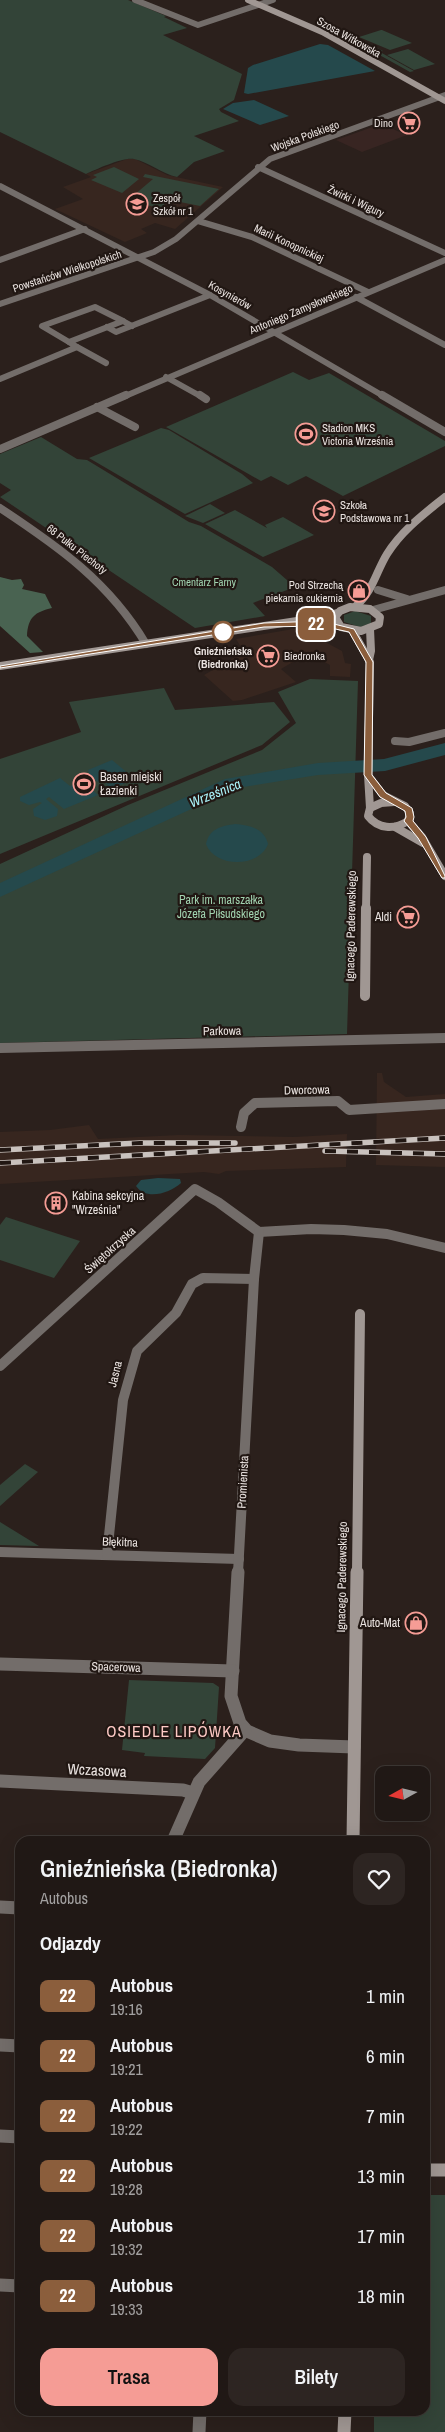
<!DOCTYPE html>
<html lang="pl">
<meta charset="utf-8">
<style>
:root{--surface:#201815;--page:#2d2522;--text:#f1f3f6;--muted:#a2a0a0;--line:#3d3734;--accent:#f59c95}
body{margin:0;font-family:"Archivo Narrow",sans-serif;background:var(--page);color:var(--text);height:100vh;display:flex;flex-direction:column;font-size:19px;white-space:nowrap}
*{box-sizing:border-box;margin:0}
p{font-size:16px;color:var(--muted)}
.icon{flex:none;width:28px;height:28px;fill:none;stroke:currentColor;stroke-width:2;stroke-linecap:round;stroke-linejoin:round}
.map{position:relative;flex:1;overflow:hidden}
.details{position:absolute;left:15px;top:1836px;width:415px;height:580px;display:flex;flex-direction:column;background:var(--surface);border-radius:15px;box-shadow:0 5px 20px #0002,0 0 0 1px var(--line)}
.details>*{flex:none}
.badge{padding:0 10px;border-radius:8px;font-size:18px;line-height:32px}
.needle{width:32px;rotate:262deg}
.buttons{position:absolute;left:375px;top:1766px;display:grid;gap:10px}
.buttons a{display:grid;place-items:center;width:55px;height:55px;border-radius:10px;background:var(--surface);box-shadow:0 5px 20px #0002,0 0 0 1px var(--line);font-size:25px}
.map>.badge{position:absolute;translate:-50% -50%;box-shadow:0 0 0 2px #fff}
h2{padding:0 25px;font-size:19px;line-height:45px}
.round{display:grid;place-items:center;flex:none;width:52px;height:52px;border-radius:15px;background:var(--page)}
.head{display:flex;align-items:center;justify-content:space-between;height:85px;padding:0 25px}
h1{font-size:24px;font-weight:600;line-height:38px}
.action{display:flex;gap:10px;margin-top:auto;padding:10px 25px}
.action a{flex:1;height:58px;border-radius:15px;background:var(--accent);color:#111;font-size:20px;font-weight:600;line-height:58px;text-align:center}
.action a+a{background:var(--page);color:var(--text)}
ul{padding:0;list-style:none}
li{display:flex;align-items:center;gap:15px;height:60px;padding:0 25px}
li div{flex:1}
li b{display:block;font-size:19px}
li em{font-style:normal}
li .badge{min-width:55px;font-weight:700;text-align:center}
.map>svg:first-child{display:block}
</style>
<div class="map">
<svg width="445" height="2432" viewBox="0 0 445 2432">
<rect width="100%" height="100%" fill="#2b201c"/>
<g fill="#37261f">
<path d="M127 159H135L167 175 223 187 175 229 155 223 141 229 147 233 125 242 55 209 83 199 63 187 91 177 86 174Z"/>
<path d="M299 628 342 651 345 663 351 664 350 677 330 676V665L308 653 281 669 296 682 242 700 233 701 204 675 244 652 236 639Z"/>
<path d="M377 1073H382L384 1082 406 1097 445 1094V1167L376 1165Z"/>
<path d="M89 1125 98 1139 179 1135 295 1137 347 1134 346 1167 226 1171 219 1174 204 1172 0 1184V1132L50 1130Z"/>
</g>
<path fill="#382522" d="M381 124 407 135 362 152 336 140Z"/>
<g fill="#334438">
<path d="M0 0H128L166 16 164 17 187 28 163 35 242 74 234 100 219 109 221 112 239 121 194 136 225 151 194 162 177 177C162 174 149 162 134 159 123 157 97 169 86 174L0 132Z"/>
<path d="M381 30H382L412 43 390 50 359 37Z"/>
<path d="M344 32 374 49 362 40 383 51 380 52 414 71 410 72 340 33Z"/>
<path d="M408 49 435 64 414 70 387 55Z"/>
<path d="M114 167 139 179 122 193 91 180 97 177 93 175Z"/>
<path d="M145 174 219 189 200 206 170 200 160 208 127 201 153 179 143 177Z"/>
<path d="M293 372 309 380 329 373 445 441V446L343 496 306 476 288 485 271 476 261 481 166 427Z"/>
<path d="M161 428 169 430 242 474 253 483 185 514 89 458Z"/>
<path d="M41 437 77 459 87 460 189 522 201 526 272 567 295 587 253 603 265 616 195 628 0 497 11 490 0 483V454Z"/>
<path d="M210 504 225 513 203 523 185 516Z"/>
<path d="M235 510 267 528 265 525 283 517 314 535 263 557 205 524Z"/>
<path d="M355 611 371 616V623L360 627 344 622V615Z"/>
<path d="M310 679 358 681 347 1034 0 1043V864L128 805 262 750 296 723 278 692Z"/>
<path d="M164 688 175 710 274 702 290 722 262 745 0 854V759L81 732 69 702Z"/>
<path d="M6 1217 80 1241 54 1278 0 1260V1225Z"/>
<path d="M25 1464 38 1472 0 1506V1485Z"/>
<path d="M0 1522 39 1546 0 1545Z"/>
<path d="M129 1680 213 1683 219 1687 215 1748 205 1759 144 1756 145 1753 122 1750Z"/>
<path d="M425 2195H445V2432H374V2411H425Z"/>
</g>
<path fill="#496351" d="M0 577 12 580 21 579 24 585 22 589 45 594 52 608C35 612 28 617 27 636L43 652 30 653 0 626Z"/>
<g fill="#25494c">
<path d="M320 44 328 45 375 71 248 94 244 93 248 68 253 65Z"/>
<path d="M254 100 289 116 260 125 223 109 233 103Z"/>
<path d="M112 760 135 779 109 790 105 787 108 785 103 780 98 782 90 776 88 770Z"/>
<path d="M60 778 70 786 82 781 98 795 64 809 49 797 46 799 58 809 57 816 45 820 34 816 33 809 42 803 40 802 29 805 20 801V797Z"/>
<path d="M235 824C249 825 264 828 268 844 259 868 215 868 206 844 209 829 221 826 235 824Z"/>
<path d="M158 1178 180 1179 181 1183C170 1193 146 1201 136 1186L141 1180Z"/>
</g>
<g fill="none" stroke-linecap="round" stroke-linejoin="round">
<path fill="#25494c" fill-rule="evenodd" d="M445 743V755L385 771 318 775 237 788 0 897V883L225 779 318 763 384 759Z"/>
<g stroke="#736d6a" stroke-width="6">
<path d="M135 0 198 25 273 0"/>
<path d="M258 167 445 253"/>
<path d="M0 186 210 295 385 397"/>
<path d="M198 221 252 237 368 292"/>
<path d="M0 260 85 229"/>
<path d="M356 297 445 345"/>
<path d="M0 304 154 252 176 239 270 159 445 95"/>
<path d="M107 327 116 332 210 295"/>
<path d="M69 342 42 326 95 307 123 321"/>
<path d="M77 347 106 363"/>
<path d="M166 377 202 397"/>
<path d="M0 379 77 347 69 342 123 321 132 326"/>
<path d="M123 397 445 260"/>
</g>
<g stroke="#736d6a" stroke-width="8">
<path d="M200 395 206 399"/>
<path d="M382 395 445 432"/>
<path d="M97 407 135 427"/>
<path d="M0 449 126 395"/>
<path d="M0 508C59 547 109 582 146 644"/>
<path d="M378 590 407 599"/>
<path d="M373 610 445 590"/>
<path d="M395 741 409 742 445 733"/>
</g>
<g stroke="#736d6a" stroke-width="10">
<path d="M0 1048 445 1038"/>
<path d="M241 1127 244 1113 255 1103 338 1101 349 1110 445 1104"/>
<path d="M0 1366 195 1189 218 1202 259 1232 311 1229 344 1230 387 1234 445 1248"/>
<path d="M0 1552 239 1559"/>
<path d="M107 1555 123 1400 137 1351 176 1313 192 1284 203 1278 254 1279"/>
<path d="M238 1573 254 1279 259 1232"/>
</g>
<g stroke="#736d6a" stroke-width="13">
<path d="M238 1572 231 1696 240 1723 247 1731 270 1741 299 1745 354 1747"/>
<path d="M0 1664 233 1671"/>
<path d="M0 1781 183 1790 193 1793"/>
<path d="M173 1841 199 1782 245 1730"/>
<path d="M0 1907 20 1908"/>
<path d="M0 2045 20 2046"/>
<path d="M0 2136 20 2137"/>
<path d="M0 2285 20 2286"/>
<path d="M199 2432 200 2411"/>
</g>
<path stroke="#a09793" stroke-width="6" d="M248 0 322 32 445 101"/>
<g stroke="#a09793" stroke-width="8">
<path d="M356 606C373 591 376 572 387 554 402 530 424 514 445 497"/>
<path d="M350 607 370 609 380 617 379 624 361 631 341 627 335 617 340 611Z"/>
<path d="M352 630 370 662 368 775 370 808"/>
<path d="M369 660 371 651 370 629"/>
<path d="M0 666 323 617 337 613"/>
<path d="M370 778 383 795 405 806 410 813 408 821C394 830 378 829 368 816L370 808 381 803 394 802"/>
<path d="M408 821 422 837 445 876"/>
<path d="M395 827 423 843"/>
<path d="M366 910 367 857"/>
</g>
<g stroke="#a09793" stroke-width="10">
<path d="M365 996 366 908"/>
<path d="M357 1573 360 1314"/>
</g>
<g stroke="#a09793" stroke-width="13">
<path d="M353 1841 357 1572"/>
<path d="M425 2170H445"/>
<path d="M344 2432 345 2411"/>
</g>
<g stroke="#c9c2be" stroke-width="5.5">
<g id="rail">
<path d="M0 1150 140 1143H235"/>
<path d="M325 1151 445 1154"/>
<path d="M0 1163 445 1138"/>
</g>
</g>
<use href="#rail" stroke="#211713" stroke-width="4" stroke-dasharray="11" stroke-linecap="butt"/>
</g>
<path fill="#8b5e3c" stroke="#fff" d="M322 621 354 629 373 662 372 775 386 793 412 808 414 817 413 821 426 837 445 876V878H442L418 838 404 821 406 817 405 811 380 797 364 775 366 662 349 632 322 626 264 627 0 668V666L264 623Z"/>
<defs>
<g id="supermarket-ring" transform="scale(1.125)"><circle r="9.5" fill="#211713" stroke="#f59c95" stroke-width="1.5"/><path d="M-6-5.5h2.5l.6 2H6L4.5 2H-2.5L-4.4-4H-6ZM-1.5 3.2a1.3 1.3 0 1 0 .1 0ZM3 3.2a1.3 1.3 0 1 0 .1 0Z" fill="#f59c95"/></g>
<g id="school-ring" transform="scale(1.125)"><circle r="9.5" fill="#211713" stroke="#f59c95" stroke-width="1.5"/><path d="M0-5L7-2L0 1L-7-2ZM-4 1L0 2.5L4 1V4Q0 6-4 4Z" fill="#f59c95"/></g>
<g id="stadium-ring" transform="scale(1.125)"><circle r="9.5" fill="#211713" stroke="#f59c95" stroke-width="1.5"/><path d="M0-5a6.5 5 0 1 0 0 10a6.5 5 0 1 0 0-10ZM-3.5-1.8h7v3.6h-7Z" fill="#f59c95"/></g>
<g id="shop-ring" transform="scale(1.125)"><circle r="9.5" fill="#211713" stroke="#f59c95" stroke-width="1.5"/><path d="M-5-2.5h2.3a2.7 3.5 0 0 1 5.4 0H5L5.5 6h-11ZM-1.5-2.5h3a1.5 2.3 0 0 0-3 0Z" fill="#f59c95"/></g>
<g id="building-ring" transform="scale(1.125)"><circle r="9.5" fill="#211713" stroke="#f59c95" stroke-width="1.5"/><path d="M-4-6H4V6H1V3H-1V6H-4ZM-2.5-4.3h1.7v1.8h-1.7ZM.8-4.3h1.7v1.8H.8ZM-2.5-1h1.7V.8h-1.7ZM.8-1h1.7V.8H.8Z" fill="#f59c95"/></g>
</defs>
<g fill-rule="evenodd">
<use href="#supermarket-ring" x="409" y="123"/>
<use href="#school-ring" x="137" y="204"/>
<use href="#stadium-ring" x="306" y="434"/>
<use href="#school-ring" x="324" y="511"/>
<use href="#shop-ring" x="359" y="591"/>
<use href="#supermarket-ring" x="268" y="656"/>
<use href="#stadium-ring" x="84" y="784"/>
<use href="#supermarket-ring" x="408" y="917"/>
<use href="#building-ring" x="56" y="1203"/>
<use href="#shop-ring" x="416" y="1623"/>
</g>
<circle fill="#fff" stroke="#8b5e3c" stroke-width="2.5" cx="223" cy="632" r="10"/>
<g text-anchor="middle" dominant-baseline="central" stroke-width="4.5" stroke-linejoin="round" paint-order="stroke">
<g font-size="11" fill="#eae3e0" stroke="#211713">
<text transform="translate(349 37) rotate(29)">Szosa Witkowska</text>
<text transform="translate(305 136) rotate(-20)">Wojska Polskiego</text>
<text transform="translate(356 201) rotate(25)">Żwirki i Wigury</text>
<text transform="translate(289 243) rotate(25)">Marii Konopnickiej</text>
<text transform="translate(67 271) rotate(-18)">Powstańców Wielkopolskich</text>
<text transform="translate(230 295) rotate(29)">Kosynierów</text>
<text transform="translate(301 309) rotate(-23)">Antoniego Zamysłowskiego</text>
<text transform="translate(77 549) rotate(38)">68 Pułku Piechoty</text>
</g>
<g font-size="11" fill="#eae3e0" stroke="#211713" text-anchor="start">
<text x="393" y="123" text-anchor="end">Dino</text>
<text x="153" y="198">Zespół<tspan x="153" dy="13">Szkół nr 1</tspan></text>
<text x="322" y="428">Stadion MKS<tspan x="322" dy="13">Victoria Września</tspan></text>
<text x="340" y="505">Szkoła<tspan x="340" dy="13">Podstawowa nr 1</tspan></text>
<text x="343" y="585" text-anchor="end">Pod Strzechą<tspan x="343" dy="13">piekarnia cukiernia</tspan></text>
<text x="284" y="656">Biedronka</text>
</g>
<g font-size="11" fill="#a0d2af" stroke="#211713">
<text x="204" y="582">Cmentarz Farny</text>
</g>
<g font-size="11" font-weight="bold" fill="#eae3e0" stroke="#211713">
<text x="223" y="651">Gnieźnieńska<tspan x="223" dy="13">(Biedronka)</tspan></text>
</g>
<g font-size="12" fill="#eae3e0" stroke="#211713" text-anchor="start">
<text x="100" y="777">Basen miejski<tspan x="100" dy="14">Łazienki</tspan></text>
<text x="392" y="917" text-anchor="end">Aldi</text>
<text x="72" y="1196">Kabina sekcyjna<tspan x="72" dy="14">"Września"</tspan></text>
<text x="400" y="1623" text-anchor="end">Auto-Mat</text>
</g>
<g font-size="12" fill="#a0d2af" stroke="#211713">
<text x="221" y="900">Park im. marszałka<tspan x="221" dy="14">Józefa Piłsudskiego</tspan></text>
</g>
<g font-size="12" fill="#eae3e0" stroke="#211713">
<text transform="translate(351 926) rotate(-89)">Ignacego Paderewskiego</text>
<text transform="translate(222 1031) rotate(-1)">Parkowa</text>
<text transform="translate(307 1090) rotate(-1)">Dworcowa</text>
<text transform="translate(110 1250) rotate(-42)">Świętokrzyska</text>
<text transform="translate(115 1374) rotate(-76)">Jasna</text>
<text transform="translate(243 1482) rotate(-87)">Promienista</text>
<text transform="translate(120 1542) rotate(2)">Błękitna</text>
<text transform="translate(342 1577) rotate(-89)">Ignacego Paderewskiego</text>
<text transform="translate(116 1667) rotate(2)">Spacerowa</text>
</g>
<g font-size="14" font-style="italic" fill="#aaf2f9" stroke="#211713">
<text transform="translate(215 793) rotate(-22)">Wrześnica</text>
</g>
<g font-size="15" fill="#eae3e0" stroke="#211713">
<text transform="translate(97 1770) rotate(3)">Wczasowa</text>
</g>
<g font-size="16" letter-spacing="1" fill="#fecac5" stroke="#211713">
<text x="174" y="1731">OSIEDLE LIPÓWKA</text>
</g>
</g>
</svg>
<div class="buttons">
<a><svg class="needle" viewBox="-14 -14 28 28"><path d="M0-13l5 13h-10z" fill="#e53935"/><path d="M0 13l5-13h-10z" fill="#a2a0a0"/></svg></a>
</div>
<b class="badge" style="left:316px;top:624px;background:#8b5e3c;color:#fff">22</b>
<section class="details">
<div class="head"><div><h1>Gnieźnieńska (Biedronka)</h1><p>Autobus</p></div><a class="round"><svg class="icon" aria-label="heart" viewBox="0 0 24 24"><path d="M12 20l-8-8c-3-5 5-10 8-4 3-6 11-1 8 4z"/></svg></a></div>
<h2>Odjazdy</h2>
<ul>
<li><span class="badge" style="background:#8b5e3c;color:#fff">22</span><div><b>Autobus</b><p>19:16</p></div><em>1 min</em></li>
<li><span class="badge" style="background:#8b5e3c;color:#fff">22</span><div><b>Autobus</b><p>19:21</p></div><em>6 min</em></li>
<li><span class="badge" style="background:#8b5e3c;color:#fff">22</span><div><b>Autobus</b><p>19:22</p></div><em>7 min</em></li>
<li><span class="badge" style="background:#8b5e3c;color:#fff">22</span><div><b>Autobus</b><p>19:28</p></div><em>13 min</em></li>
<li><span class="badge" style="background:#8b5e3c;color:#fff">22</span><div><b>Autobus</b><p>19:32</p></div><em>17 min</em></li>
<li><span class="badge" style="background:#8b5e3c;color:#fff">22</span><div><b>Autobus</b><p>19:33</p></div><em>18 min</em></li>
</ul>
<div class="action"><a>Trasa</a><a>Bilety</a></div>
</section>
</div>
